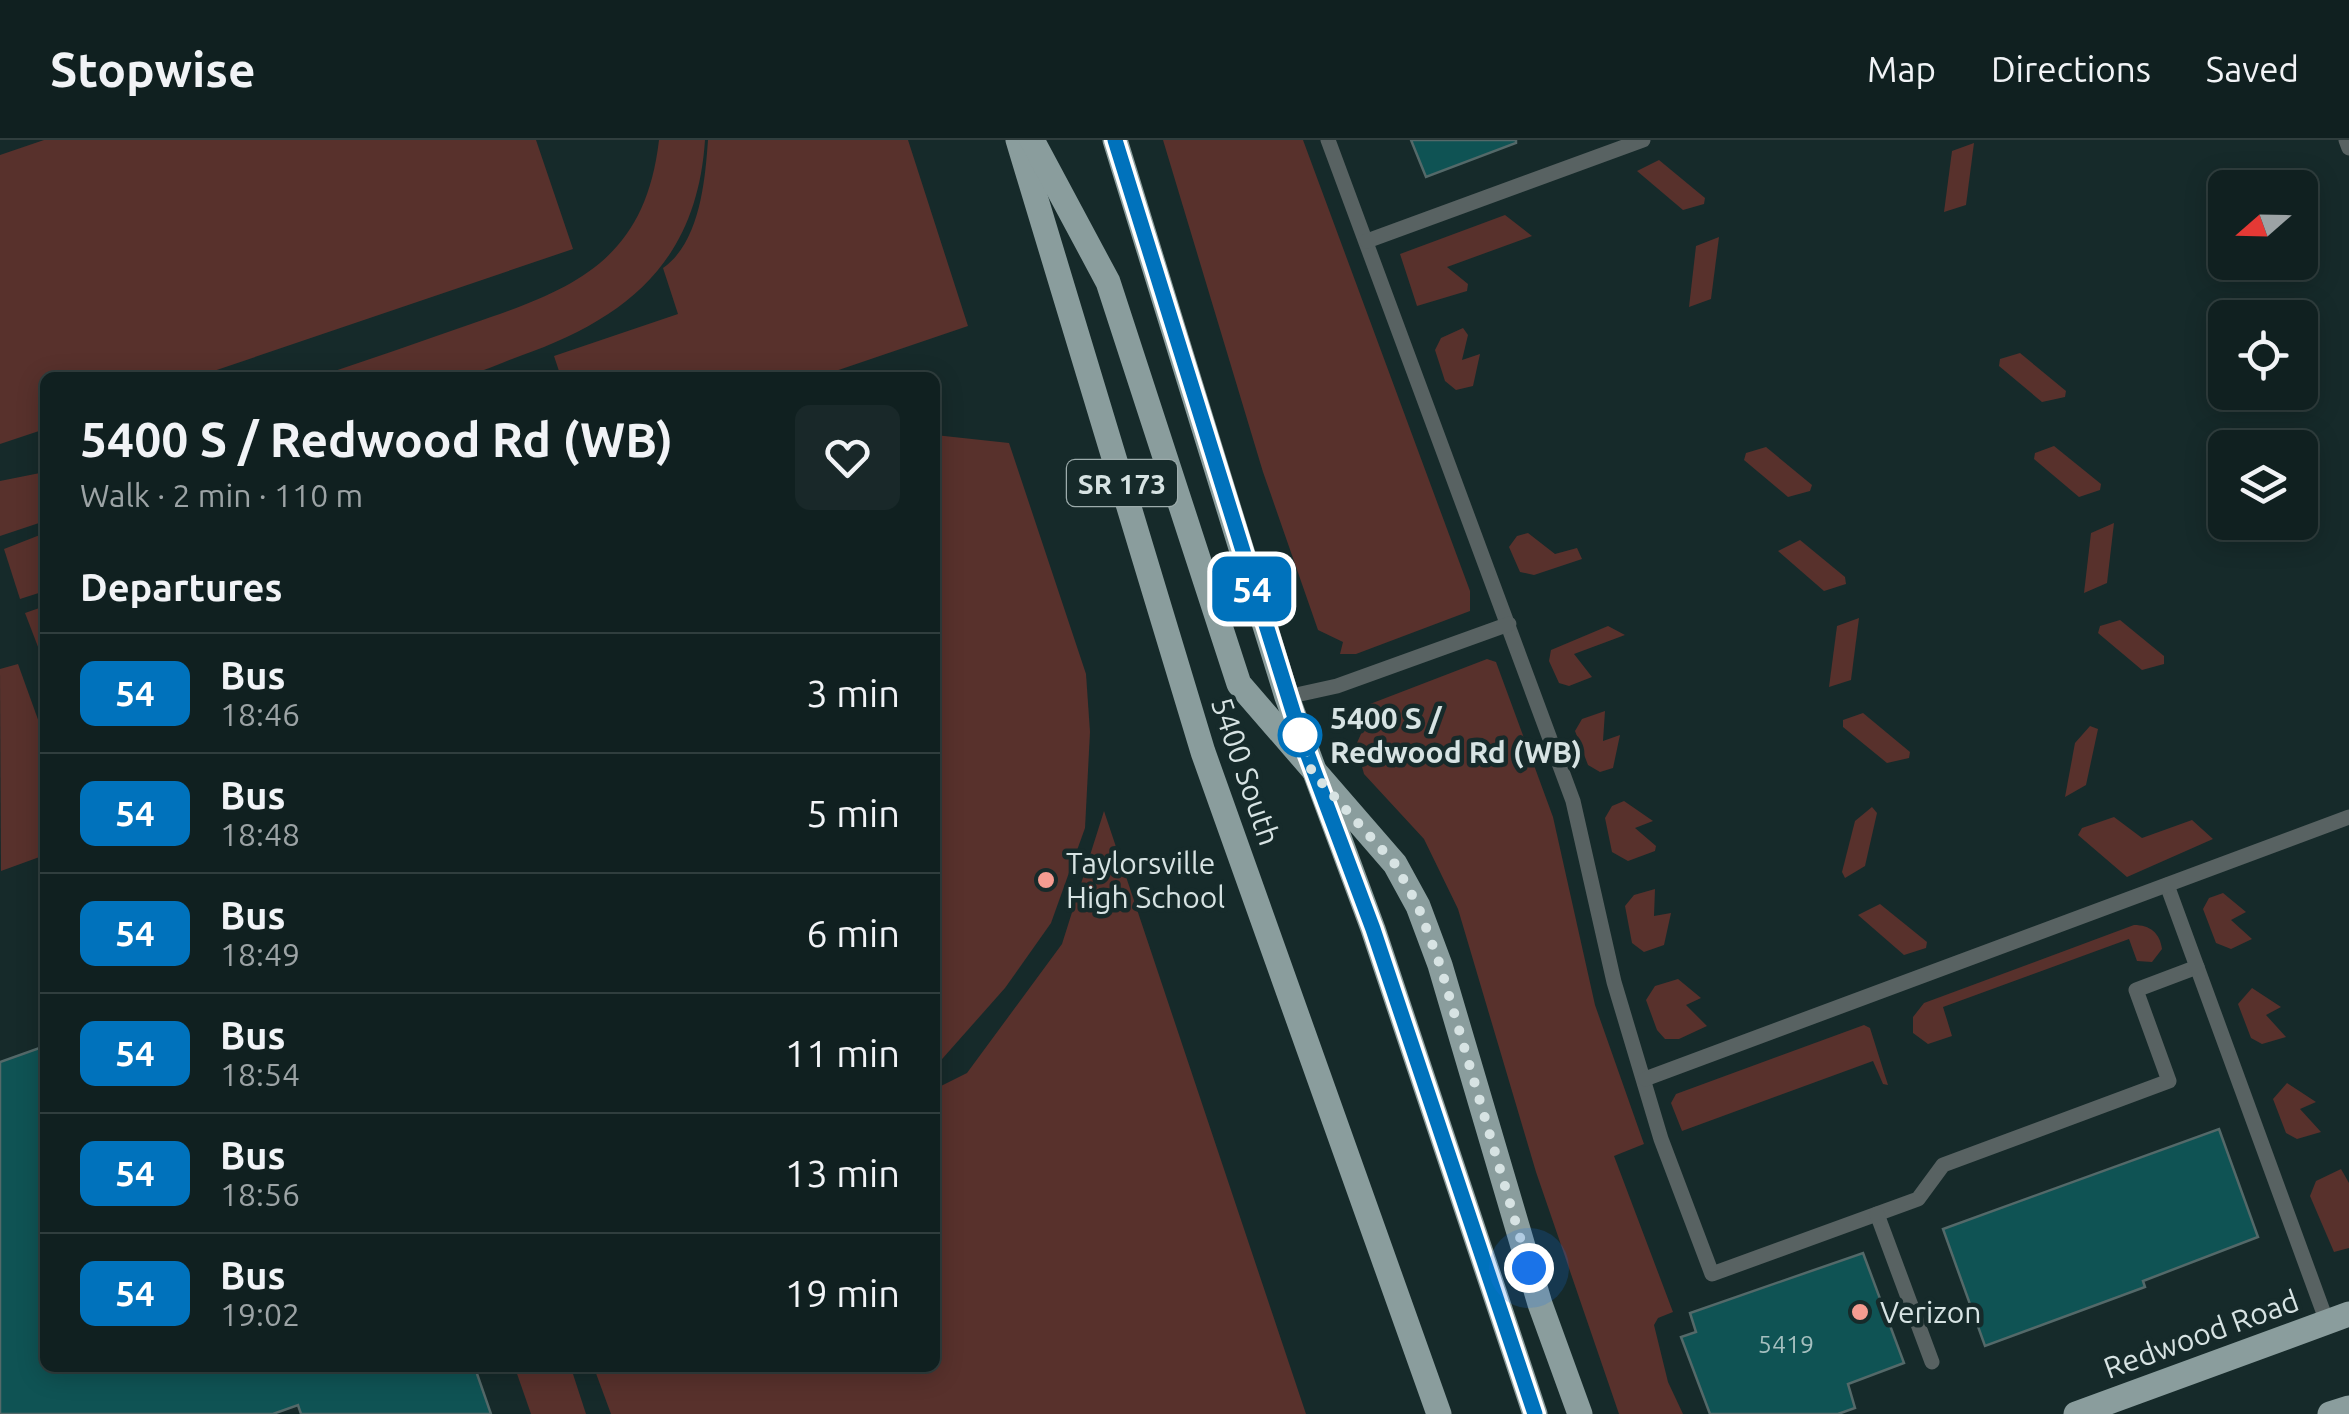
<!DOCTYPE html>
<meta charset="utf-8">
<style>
:root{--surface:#102020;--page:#192829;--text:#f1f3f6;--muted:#9ca3a5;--line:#303e3e}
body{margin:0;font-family:Ubuntu,sans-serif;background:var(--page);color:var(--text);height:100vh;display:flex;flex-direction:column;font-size:38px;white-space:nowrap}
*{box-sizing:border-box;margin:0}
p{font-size:32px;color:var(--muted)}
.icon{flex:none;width:55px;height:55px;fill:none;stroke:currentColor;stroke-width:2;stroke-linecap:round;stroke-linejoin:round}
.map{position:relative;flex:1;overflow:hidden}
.panel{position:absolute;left:40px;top:232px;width:900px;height:1000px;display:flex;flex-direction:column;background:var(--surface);border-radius:15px;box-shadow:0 5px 25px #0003,0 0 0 2px var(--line)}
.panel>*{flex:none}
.badge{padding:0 20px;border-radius:15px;font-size:35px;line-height:65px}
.needle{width:65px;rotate:250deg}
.fabs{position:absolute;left:2208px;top:30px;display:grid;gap:20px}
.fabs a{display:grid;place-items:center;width:110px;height:110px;border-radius:15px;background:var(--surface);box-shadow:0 5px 25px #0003,0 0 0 2px var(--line);font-size:50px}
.you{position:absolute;width:50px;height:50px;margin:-25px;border:8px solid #fff;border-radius:50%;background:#1a73e8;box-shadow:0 0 0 15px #1a73e833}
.map>.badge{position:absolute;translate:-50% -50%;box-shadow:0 0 0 5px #fff}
h2{padding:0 40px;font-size:38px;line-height:90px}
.round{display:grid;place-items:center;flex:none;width:105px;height:105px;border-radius:15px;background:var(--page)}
.headline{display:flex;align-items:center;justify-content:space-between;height:170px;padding:0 40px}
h1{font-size:48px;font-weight:600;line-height:75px}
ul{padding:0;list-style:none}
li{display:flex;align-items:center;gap:30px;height:120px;padding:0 40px;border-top:2px solid var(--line)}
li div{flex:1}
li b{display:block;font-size:38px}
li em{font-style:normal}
li .badge{min-width:110px;font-weight:700;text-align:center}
header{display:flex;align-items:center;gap:60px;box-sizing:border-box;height:140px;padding:0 50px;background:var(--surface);border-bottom:2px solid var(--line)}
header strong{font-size:48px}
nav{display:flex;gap:55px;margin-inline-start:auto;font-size:35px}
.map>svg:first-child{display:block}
</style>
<header>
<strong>Stopwise</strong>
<nav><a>Map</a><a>Directions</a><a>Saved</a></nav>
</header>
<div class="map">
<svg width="2349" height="1274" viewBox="0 0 2349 1274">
<rect width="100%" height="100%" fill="#162a2a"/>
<g fill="#58312c">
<path d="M44 0H536L573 109 196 237 45 238V289L0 304V15Z"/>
<path d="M659 0H705C697 121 628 178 520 216 500 223 476 235 455 238 410 243 362 238 317 237 368 220 419 202 471 184 574 149 645 121 659 0Z"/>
<path d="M708 0H908L968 186 818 237H561L554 216 678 174 663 128C700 102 705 41 708 0Z"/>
<path d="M1163 0H1303L1470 451V471L1356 514H1340L1343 502 1318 490 1263 332Z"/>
<path d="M1974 3 1966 65 1944 72 1952 11Z"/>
<path d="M1659 20 1705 58 1704 64 1683 70 1637 31Z"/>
<path d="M1505 75 1532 96 1447 127 1468 144 1467 151 1417 166 1400 114Z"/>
<path d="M1719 97 1711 159 1689 167 1696 106Z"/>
<path d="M1463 188 1468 195 1462 220 1480 214 1473 246 1456 250 1445 241 1435 210 1441 198Z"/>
<path d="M2020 213 2066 251 2065 257 2042 262 1999 226 2000 219Z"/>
<path d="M935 295 1009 303 1086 534 1090 592 1085 688 1051 783 1005 848 935 927Z"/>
<path d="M2054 306 2101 344 2100 350 2079 357 2034 319 2035 313Z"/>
<path d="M1766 307 1812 345 1810 351 1788 357 1744 320 1746 313Z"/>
<path d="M45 332V381L0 396V341Z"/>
<path d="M2114 383 2107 443 2084 453 2091 393Z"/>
<path d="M45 393V451L20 459 4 409Z"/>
<path d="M1528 393 1555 414 1577 408 1582 419 1534 435 1520 432 1509 407 1517 396Z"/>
<path d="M1800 400 1845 437 1846 444 1824 451 1778 411Z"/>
<path d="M45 466V525L25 473Z"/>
<path d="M1859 478 1851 540 1829 547 1837 486Z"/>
<path d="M2120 480 2164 516V524L2142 530 2098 493 2100 486Z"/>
<path d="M1608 486 1625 495 1574 514 1592 537 1569 546 1559 543 1549 521 1551 510Z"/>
<path d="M1487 519 1496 522 1553 677 1595 865 1644 1004 1614 1016 1673 1172 1658 1178 1654 1185 1668 1242 1683 1274H1619L1536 1032 1458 769 1424 699 1364 634 1356 605 1366 583 1362 570 1370 564Z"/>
<path d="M18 524 45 599V715L1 731 0 529Z"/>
<path d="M1605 571 1603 601 1620 595 1613 628 1600 632 1588 625 1575 591 1582 579Z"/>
<path d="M1863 573 1910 612 1909 618 1887 623 1843 587V580Z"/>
<path d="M2090 586 2098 589 2086 645 2065 657 2075 603Z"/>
<path d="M1624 661 1653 681 1635 688 1656 706 1655 711 1628 721 1612 712 1605 678 1612 666Z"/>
<path d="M1872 667 1877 673 1865 726 1845 738 1842 732 1855 681Z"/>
<path d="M1104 671 1306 1274H611L594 1228H935V949L967 933 1062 804Z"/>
<path d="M2114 677 2142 698 2192 680 2213 699 2127 737 2078 695 2082 688Z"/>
<path d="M1655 749 1654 776 1671 773 1664 805 1644 812 1632 803 1625 766 1634 755Z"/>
<path d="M2223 753 2246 772 2231 780 2252 799 2231 809 2216 803 2203 769 2209 758Z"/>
<path d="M1880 764 1927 802 1926 808 1904 815 1858 775Z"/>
<path d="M2134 785C2150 785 2160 793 2162 809L2152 822 2137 821 2129 799 1943 867 1952 896 1928 904 1913 893V877L1924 863Z"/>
<path d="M1678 839 1701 858 1686 865 1707 886 1679 899H1665L1657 890 1646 860 1655 846Z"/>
<path d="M2252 848 2281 867 2266 875 2286 897 2262 904 2251 898 2238 864Z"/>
<path d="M1864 885 1870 888 1888 945 1883 944 1873 921 1682 991 1671 963 1676 954Z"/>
<path d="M2287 943 2316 962 2300 969 2321 992 2297 999 2286 993 2273 959Z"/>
<path d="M2341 1029 2349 1043V1108L2334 1112 2310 1056 2316 1041Z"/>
<path d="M515 1228H571L586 1274H531Z"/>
</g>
<g fill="#0f5354" stroke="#546969" stroke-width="2.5">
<path d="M1411 0H1516V3L1426 37Z"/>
<path d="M45 906V1228H475L491 1274H301L298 1265 273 1274H0V922Z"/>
<path d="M2219 989 2258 1097 2143 1141 2145 1147 1985 1206 1943 1089Z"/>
<path d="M1863 1113 1904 1223 1848 1244 1855 1268 1838 1274H1710L1681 1197 1696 1192 1690 1173Z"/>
</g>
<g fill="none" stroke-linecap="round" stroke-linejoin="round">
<g stroke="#586262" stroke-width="15">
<path d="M1328 0 1573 661 1614 842 1661 999 1712 1134 1918 1059 1943 1025 2169 941 2136 850 2197 827"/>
<path d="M2346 0 2349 8"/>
<path d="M1367 101 1643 0"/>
<path d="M1287 557 1337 546 1509 484"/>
<path d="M2167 745 2327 1182"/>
<path d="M1645 939 2349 677"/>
<path d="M1877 1074 1932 1222"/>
</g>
<g stroke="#8a9d9d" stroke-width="25">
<path d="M1018 0 1203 612 1439 1274"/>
<path d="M1032 0 1108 142 1239 544 1395 724 1418 766 1440 825 1540 1164 1580 1274"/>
<path d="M1115 0 1287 557 1373 789 1535 1274"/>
<path d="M2076 1274 2349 1174"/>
<path d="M2330 1274 2349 1268"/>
</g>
</g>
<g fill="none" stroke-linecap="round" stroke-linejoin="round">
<g stroke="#fff" stroke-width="22">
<path id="line" d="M1115 0 1300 594 1373 789 1535 1274"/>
</g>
<use href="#line" stroke="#0072bc" stroke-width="15"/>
<path stroke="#d7e3e3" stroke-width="10" stroke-dasharray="0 18" d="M1300 595 1312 632 1395 724 1418 766 1440 825 1529 1128"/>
</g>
<circle fill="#fff" stroke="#0072bc" stroke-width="5" cx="1300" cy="595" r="20"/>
<g fill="#f59c91" stroke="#162a2a" stroke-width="4">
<circle cx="1046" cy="740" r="10"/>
<circle cx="1860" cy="1172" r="10"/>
</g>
<g text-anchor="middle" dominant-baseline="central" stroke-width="9" stroke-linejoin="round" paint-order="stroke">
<g font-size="25" fill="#a5bfbf">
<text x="1786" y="1204">5419</text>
</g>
<rect fill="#162a2a" stroke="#9dacac" stroke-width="2.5" x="1067" y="320" width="110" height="46" rx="8"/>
<g font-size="28" font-weight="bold" fill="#d7e3e3">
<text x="1122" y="343">SR 173</text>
</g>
<g font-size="30" font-weight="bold" fill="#d7e3e3" stroke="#162a2a" text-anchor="start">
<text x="1330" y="578">5400 S /<tspan x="1330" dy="34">Redwood Rd (WB)</tspan></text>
</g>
<g font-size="30" fill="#d7e3e3" stroke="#162a2a">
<text transform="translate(1246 631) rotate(71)">5400 South</text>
<text transform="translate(2201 1194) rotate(-20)">Redwood Road</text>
</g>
<g font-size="30" fill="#d7e3e3" stroke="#162a2a" text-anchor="start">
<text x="1066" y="723">Taylorsville<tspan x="1066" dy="34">High School</tspan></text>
<text x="1880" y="1172">Verizon</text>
</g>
</g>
</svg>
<div class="fabs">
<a><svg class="needle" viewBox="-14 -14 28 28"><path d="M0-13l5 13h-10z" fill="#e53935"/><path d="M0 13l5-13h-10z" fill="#9ca3a5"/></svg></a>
<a><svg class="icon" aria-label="locate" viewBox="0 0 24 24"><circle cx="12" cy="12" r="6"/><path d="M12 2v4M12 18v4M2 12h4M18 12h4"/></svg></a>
<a><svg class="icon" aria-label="layers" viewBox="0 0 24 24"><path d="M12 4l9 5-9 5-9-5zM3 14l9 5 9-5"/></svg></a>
</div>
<div class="you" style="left:1529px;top:1128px"></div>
<b class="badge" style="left:1252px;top:449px;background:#0072bc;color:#fff">54</b>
<section class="panel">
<div class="headline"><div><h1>5400 S / Redwood Rd (WB)</h1><p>Walk · 2 min · 110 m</p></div><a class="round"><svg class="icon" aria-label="heart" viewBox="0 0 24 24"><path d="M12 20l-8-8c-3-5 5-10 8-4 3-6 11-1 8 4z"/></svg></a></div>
<h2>Departures</h2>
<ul>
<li><span class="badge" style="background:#0072bc;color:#fff">54</span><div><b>Bus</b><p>18:46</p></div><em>3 min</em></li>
<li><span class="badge" style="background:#0072bc;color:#fff">54</span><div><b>Bus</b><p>18:48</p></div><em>5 min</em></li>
<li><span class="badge" style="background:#0072bc;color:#fff">54</span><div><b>Bus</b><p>18:49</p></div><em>6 min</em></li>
<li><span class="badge" style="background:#0072bc;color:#fff">54</span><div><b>Bus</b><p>18:54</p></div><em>11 min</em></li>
<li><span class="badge" style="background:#0072bc;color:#fff">54</span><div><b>Bus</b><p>18:56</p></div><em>13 min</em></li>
<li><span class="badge" style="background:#0072bc;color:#fff">54</span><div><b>Bus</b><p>19:02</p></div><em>19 min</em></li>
</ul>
</section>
</div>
